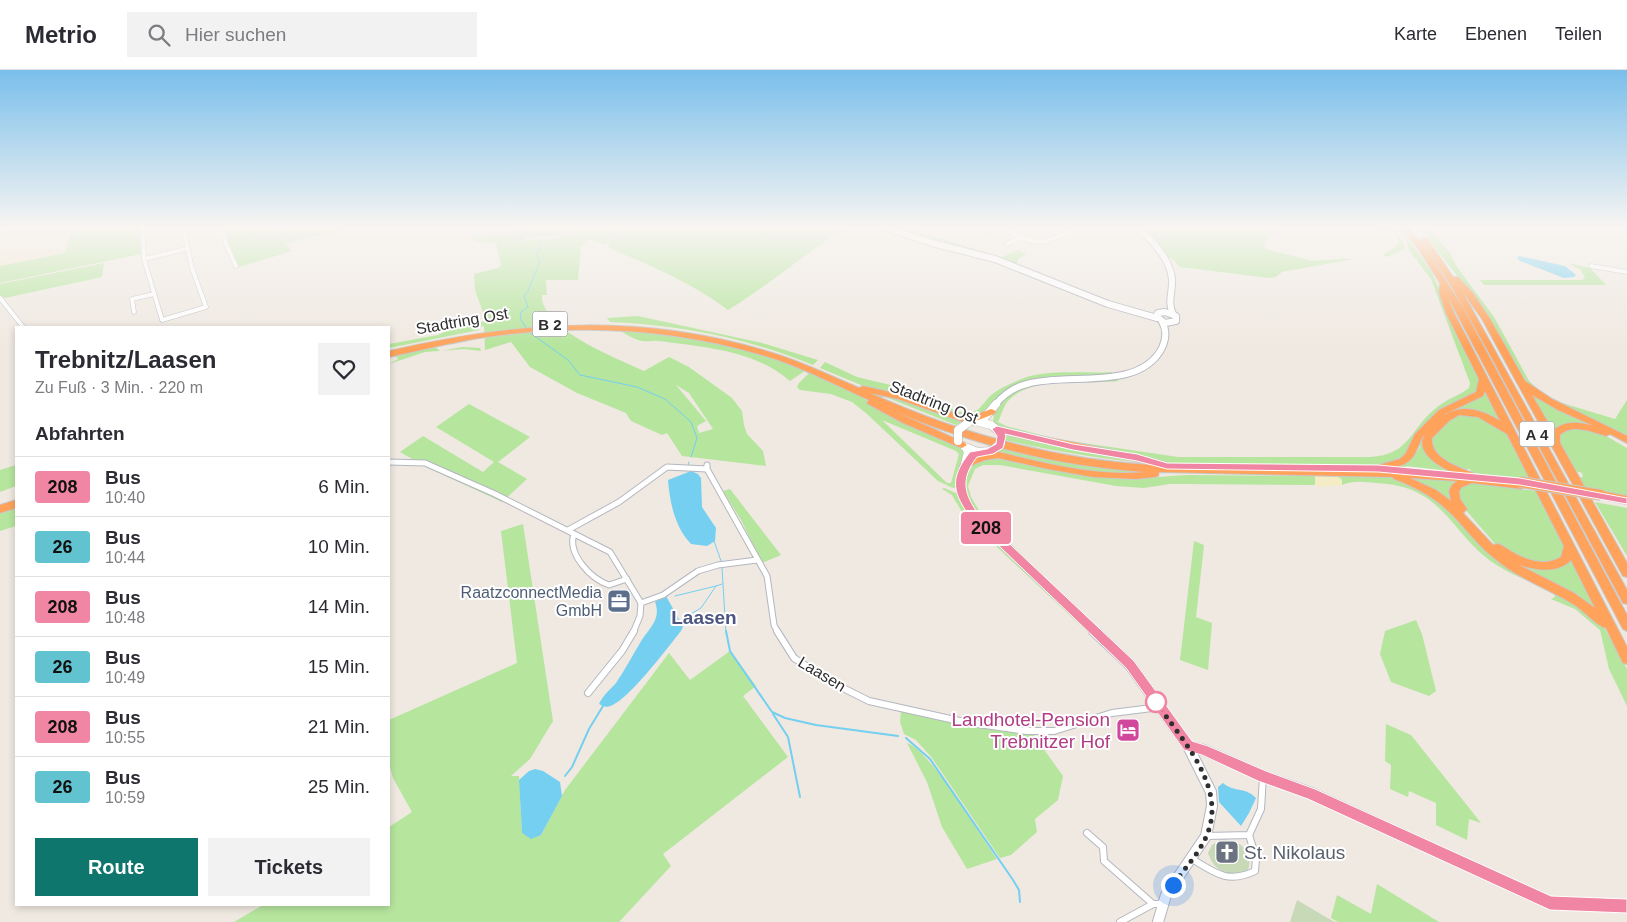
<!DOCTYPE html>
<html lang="de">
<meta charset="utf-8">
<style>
:root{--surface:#fff;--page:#f2f2f3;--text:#2b2b33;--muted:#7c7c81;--line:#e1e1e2;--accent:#0f766e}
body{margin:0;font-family:Arial,sans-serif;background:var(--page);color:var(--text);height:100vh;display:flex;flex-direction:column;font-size:19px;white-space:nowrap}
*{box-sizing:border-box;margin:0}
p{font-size:16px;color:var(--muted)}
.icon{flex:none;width:28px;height:28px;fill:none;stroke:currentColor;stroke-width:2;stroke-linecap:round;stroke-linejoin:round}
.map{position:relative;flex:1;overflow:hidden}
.sheet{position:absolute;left:15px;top:256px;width:375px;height:580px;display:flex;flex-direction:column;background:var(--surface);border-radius:0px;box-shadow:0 2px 8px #0003}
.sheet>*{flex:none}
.badge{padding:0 10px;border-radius:4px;font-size:18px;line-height:32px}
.you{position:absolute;width:25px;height:25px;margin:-12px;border:4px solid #fff;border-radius:50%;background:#1a73e8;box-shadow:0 0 0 8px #1a73e833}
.map>.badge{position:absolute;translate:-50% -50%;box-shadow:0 0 0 2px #fff}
h2{padding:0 20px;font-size:19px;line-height:45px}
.round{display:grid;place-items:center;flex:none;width:52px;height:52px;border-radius:0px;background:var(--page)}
.head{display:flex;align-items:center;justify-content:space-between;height:85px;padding:0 20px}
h1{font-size:24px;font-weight:700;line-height:38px}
.button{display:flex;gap:10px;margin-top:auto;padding:10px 20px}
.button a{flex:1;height:58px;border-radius:0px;background:var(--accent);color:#fff;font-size:20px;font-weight:700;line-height:58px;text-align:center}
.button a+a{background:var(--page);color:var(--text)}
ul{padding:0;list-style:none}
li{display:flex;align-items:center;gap:15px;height:60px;padding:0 20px;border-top:1px solid var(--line)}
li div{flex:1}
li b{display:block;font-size:19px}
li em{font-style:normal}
li .badge{min-width:55px;font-weight:700;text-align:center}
header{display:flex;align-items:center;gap:30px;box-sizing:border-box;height:70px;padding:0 25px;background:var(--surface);border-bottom:1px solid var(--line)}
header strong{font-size:24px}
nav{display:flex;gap:28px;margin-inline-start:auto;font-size:18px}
.search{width:350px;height:45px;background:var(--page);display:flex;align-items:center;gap:12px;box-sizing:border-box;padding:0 18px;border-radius:0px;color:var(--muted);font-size:19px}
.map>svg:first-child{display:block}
</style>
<header>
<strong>Metrio</strong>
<div class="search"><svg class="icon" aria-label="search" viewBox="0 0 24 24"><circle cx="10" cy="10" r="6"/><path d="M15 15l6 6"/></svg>Hier suchen</div>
<nav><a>Karte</a><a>Ebenen</a><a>Teilen</a></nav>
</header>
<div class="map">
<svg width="1627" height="852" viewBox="0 0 1627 852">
<rect width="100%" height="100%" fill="#efe9e1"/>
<path fill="#f0e6d1" d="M36 157H72L65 183 0 196V163Z"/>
<g fill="#b6e59e" fill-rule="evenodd">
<path d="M84 157H140L141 184 0 213V196L65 183 71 161Z"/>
<path d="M225 157H275L292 181 239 197 229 174Z"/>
<path d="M277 157H351L291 173 286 172Z"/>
<path d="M537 157H570L556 166 528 167 523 171 558 168 574 157H620L605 175 593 170 586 171 581 178 578 210H546L547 225H542C541 260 617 288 644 301L669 287 689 297 732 328 742 341 744 355 747 364 763 381 766 396 682 386 667 363 662 365 631 351 626 343 577 323 530 297 511 272 485 280 484 256 479 257V260L389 278V274L438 265 455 257 486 251 475 220 474 204 498 198 501 195 496 173 475 172 470 166 525 161ZM676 315 689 323 713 359 699 363 697 356 706 351Z"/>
<path d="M621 157H846C806 183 769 215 728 240 692 213 650 195 609 178L608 172Z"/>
<path d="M889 157H901L1002 187 1018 180 1026 184 1018 189 1016 194Z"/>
<path d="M1139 157H1272L1275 161 1263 175 1266 179 1312 191 1358 188 1282 202 1276 207 1270 208 1180 197 1174 190 1164 185Z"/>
<path d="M1354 157C1378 157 1396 151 1405 177L1403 180 1387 187 1383 185C1394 176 1405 178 1394 161Z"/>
<path d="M1396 157H1400L1404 162 1432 203 1481 313C1479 331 1453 330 1441 340 1433 346 1424 355 1418 362 1403 386 1410 394 1376 396L1174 394 1022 365 999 358 993 352C998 300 1082 312 1116 309L1119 311C1085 315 1034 304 1008 331 1004 335 1001 346 998 352L1006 356 1056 369 1178 387H1370C1410 385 1409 360 1436 338 1446 329 1459 326 1469 318L1470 313 1431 209 1409 180 1404 166Z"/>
<path d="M1419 157H1428L1450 183 1457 197 1494 247 1529 311 1546 326 1562 333 1615 349 1627 330V369L1598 352 1560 335 1528 314 1473 226Z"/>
<path d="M104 193 102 207 5 228 0 225V214Z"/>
<path d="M1568 193 1590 198 1606 215H1484L1480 210H1582L1585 208 1581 200Z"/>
<path d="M638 246 762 273 818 290 813 295C748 268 680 255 610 252L607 248Z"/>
<path d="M618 260C682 261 747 277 806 300L790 311C755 280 703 277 659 271 653 270 648 272 643 271 635 270 626 264 618 260Z"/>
<path d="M433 275 440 281 463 277 480 278 481 281 464 279 425 282 389 294 398 289 395 285Z"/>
<path d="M825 292 857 307 899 317 959 342C980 344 978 339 990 326 999 318 1014 312 1024 308 1051 299 1084 304 1112 302L1113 304 1033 309 1003 322 995 330 988 339 978 346H964L868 318 820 298Z"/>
<path d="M810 302 859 325 884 343 962 378 965 385 957 417 953 418 938 411 866 343 852 332 831 324 800 320 797 317 799 313ZM882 350 956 381 959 384 951 413H947Z"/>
<path d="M1528 319 1627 372V374L1612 365 1592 357 1551 361 1543 346 1545 345 1540 341Z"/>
<path d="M1485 320 1501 352 1463 341 1426 366V378L1458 402 1406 396V398H1395L1411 390 1420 377 1418 375C1427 350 1463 332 1485 320Z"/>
<path d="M878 324 895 327 963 351 956 355Z"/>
<path d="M469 334 530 367 498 392 527 409 502 432 426 397 400 382 423 366 483 402 494 392 436 357Z"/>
<path d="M1461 344 1475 345 1507 363 1530 409 1472 403 1470 399H1465L1466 401C1452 396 1430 386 1432 368L1451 349Z"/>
<path d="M1574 357 1599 362 1627 378V427L1585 419 1580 407H1583L1582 403 1576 401 1559 371 1561 362Z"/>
<path d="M1004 363 1042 372 1124 387 1149 393C1100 389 1053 381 1005 370Z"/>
<path d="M1002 378 1031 385 1155 402C1102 407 1048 394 996 382Z"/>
<path d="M994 388 1036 397 1131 409 1186 405 1315 406V415L1189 414H1170L1144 418 1116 416 1000 395H983L975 399 968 416 971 427 980 442 1017 480 1119 579 973 440C964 421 961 410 975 393Z"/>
<path d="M16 395V416L0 422V400Z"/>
<path d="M1336 405 1387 407 1403 411 1432 425 1478 469 1597 548 1605 559 1627 599V636L1609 599 1600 560 1575 539 1551 529 1555 527 1554 523C1535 513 1513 506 1495 494 1448 462 1445 416 1376 413 1365 412 1353 410 1342 415V410Z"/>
<path d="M1398 406C1406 406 1413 409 1420 409V407L1460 411 1451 418 1452 431 1459 439 1489 473 1502 483 1522 494 1543 498 1565 495 1572 487 1603 547 1576 526 1522 499 1498 483 1457 440 1433 421Z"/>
<path d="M1472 413 1537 421 1561 467 1566 481 1559 492 1533 493 1497 476 1457 430 1458 418Z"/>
<path d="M944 418 958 424 961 432 972 449 1097 565 1094 568 965 447 952 425 942 419Z"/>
<path d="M730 419 781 485 762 493 741 450 723 421Z"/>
<path d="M1595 432 1627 438V486Z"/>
<path d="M16 436V456L0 461V441Z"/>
<path d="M523 454 553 651 530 689 511 706H519L522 763 541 765 565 720 669 583 690 610 730 581 756 616 743 626 788 687 663 784 671 796 619 852H234L263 835H389V757L412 742 393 708 389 693V650L517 593 501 461Z"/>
<path d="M1194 471 1204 475 1196 547 1212 553 1208 600 1180 590Z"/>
<path d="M1416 550 1422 564 1436 621 1429 626 1391 612 1380 584 1385 561Z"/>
<path d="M901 640 982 658 1033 664 1063 706 1058 730 1035 749 1037 762 1011 785 1000 788 932 688 916 670 904 664 900 652Z"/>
<path d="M1386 654 1411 665 1477 748 1481 753 1469 749 1467 770 1436 755V733L1409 721 1408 727 1390 719 1391 695 1385 691Z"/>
<path d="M907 673C930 680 981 766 997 789L967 799 942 757 927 712Z"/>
<path d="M1377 814 1439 852H1338L1331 848 1337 825 1371 844Z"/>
</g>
<path fill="#f3ecc5" d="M1336 405 1342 410V415L1322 417 1315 415V406Z"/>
<g fill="#c8d9b8">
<path d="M1222 769C1240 770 1254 781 1248 800L1232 806C1220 801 1212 796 1208 783L1212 775Z"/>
<path d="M1297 830 1331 850 1335 852H1290Z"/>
</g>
<g fill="#75cff0">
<path d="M1519 186 1565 196 1576 205 1574 207 1564 208 1520 191 1517 188Z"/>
<path d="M691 401 698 404 701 408 702 437 716 458 715 471 707 476 691 474C675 457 670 434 668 410Z"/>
<path d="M666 526 681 553 683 557 681 561C668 577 628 631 610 636 606 638 603 636 599 634 603 625 610 620 616 613 625 600 632 586 640 573 648 559 662 550 655 532Z"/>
<path d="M535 699 543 701 560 712 562 726 541 765 531 769 522 763 519 710 529 701Z"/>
<path d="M1223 713C1235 723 1244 716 1256 728L1249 743 1241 756 1219 732 1218 717Z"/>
</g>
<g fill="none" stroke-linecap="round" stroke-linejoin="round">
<g stroke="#75cff0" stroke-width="1">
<path d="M549 163 554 157"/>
<path d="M527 259 521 250 520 243 528 237 524 226 528 221 540 191 537 185 543 169"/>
<path d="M529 262 568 290 580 305 637 317 665 329 691 352 697 368 691 387"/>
<path d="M688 396 689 392"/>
<path d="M714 471 721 491"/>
<path d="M722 498 726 563"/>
<path d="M675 526 716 516"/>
<path d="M686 547 701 538 716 516 722 514"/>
</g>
<g stroke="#75cff0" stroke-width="2">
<path d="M726 561 730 581 772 642 785 648 816 655 898 666"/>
<path d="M773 644 788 667 800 727"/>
<path d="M906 668 930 689 1013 810 1019 820 1020 832"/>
<path d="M565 706 572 697 589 659 603 636"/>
</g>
<g stroke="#b4b7c1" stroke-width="5">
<g id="street-far2">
<path d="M143 157 144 189 162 250 206 237 192 198 183 157"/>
<path d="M223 157 226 174 236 196"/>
<path d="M1000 157C1041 178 1039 175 1080 157"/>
<path d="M1010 162 1020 157"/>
<path d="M981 163 992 157"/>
<path d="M1007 174 1021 167"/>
<path d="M144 189 186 179"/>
<path d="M1591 196 1627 202"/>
<path d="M0 228 24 258"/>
<path d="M134 242 132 229 154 224"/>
</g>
</g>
<g stroke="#b4b7c1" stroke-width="7">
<g id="street-far1">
<path d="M389 392 425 393 495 424 610 482 641 533 663 525 698 501 718 495 757 490"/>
<path d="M707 395V399L767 506 774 555 778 563"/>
<path d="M568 460 619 432 667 397 707 399"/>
<path d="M574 464C567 484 591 509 609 515L627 509"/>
<path d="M633 563 640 546 641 533"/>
</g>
</g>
<g stroke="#b4b7c1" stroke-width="8">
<g id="street">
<path d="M777 561 794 588 831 612 869 631 964 652 1027 661H1054L1112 643 1160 637"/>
<path d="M588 623 622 581 634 561"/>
<path d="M1087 763 1103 777 1104 791 1153 834"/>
<path d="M1206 766 1249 765 1261 739 1263 706"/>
<path d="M1192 789C1215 803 1228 814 1255 801L1256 788 1249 765"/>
<path d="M1120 852 1153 834H1162"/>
</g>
</g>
<g stroke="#b4b7c1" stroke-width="8">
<g id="secondary-far2">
<path d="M883 157 932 173 995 189 1108 234 1157 248"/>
<path d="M1137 157C1151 169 1170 189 1172 209 1173 221 1167 232 1173 244"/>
<path d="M1165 242 1176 246V251L1165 253 1156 246 1158 243Z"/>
<path d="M995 335C1003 325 1014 317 1027 314 1068 302 1139 322 1162 278 1166 269 1167 260 1162 252"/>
</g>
</g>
<g stroke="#b4b7c1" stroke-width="9">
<g id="secondary-far1">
<path d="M979 352 991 355 1001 363"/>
<path d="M981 352 996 334"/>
<path d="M965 377 978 382 990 381"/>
<path d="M966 378 968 382 961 409V423L975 448 1096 563"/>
</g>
</g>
<g stroke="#b4b7c1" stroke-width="12">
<g id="secondary">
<path d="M1094 561 1130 595 1188 676 1211 722 1212 736 1206 766 1166 825 1158 852"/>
<path d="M1188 676 1204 680 1263 706 1311 723 1551 833 1627 836"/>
</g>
</g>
<g stroke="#c9c9c9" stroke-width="2">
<g id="highway">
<path d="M1401 157H1408L1424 176 1462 236 1627 545V561L1623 559 1448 227 1454 243 1627 577V594L1623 593 1606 558C1598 557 1582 539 1573 534 1547 518 1517 508 1494 488 1476 474 1463 454 1446 439 1431 425 1413 416 1394 409L1392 407 1159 402 1158 406 1155 407 1136 409 1093 407 1048 399 998 388 985 390 965 398 960 395 962 393 982 384 981 382 983 380 986 379C1037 391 1092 407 1145 402 1060 396 974 375 896 342L965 373 967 375 962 378 959 377 903 353 868 334 867 332 869 330C838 316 807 300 775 289 681 259 583 253 486 267 453 272 421 280 389 287V281C523 250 649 242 782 286 808 295 834 307 859 318L863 316 903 325 963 346 975 345 991 339 994 340 996 342 994 344 976 351 975 354 972 355 898 329 870 323C960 364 1054 389 1152 395 1100 382 1046 376 994 361L992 359 997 356C1053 371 1111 377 1167 393L1168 396 1374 399 1375 396 1400 389 1406 383 1415 364 1439 340 1476 322 1479 309 1446 243 1439 223 1440 213 1417 177ZM1485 321 1500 351C1483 340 1461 333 1443 346L1445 344 1483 326ZM1459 345 1478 347 1507 364 1564 476 1561 487C1541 499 1519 487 1501 475L1497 474 1493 475 1463 443 1467 439 1460 429 1459 421 1462 417 1472 413 1522 419 1527 415 1522 411 1474 406 1473 403C1458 397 1430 388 1432 368L1449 351ZM1425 364C1413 384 1444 399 1458 405L1384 400C1400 396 1411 395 1417 379 1420 373 1421 368 1425 364ZM1410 408 1457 411 1452 415 1449 421 1451 431 1436 420ZM1571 490 1595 538 1574 523 1519 495C1536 500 1558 504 1571 490Z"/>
<path d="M1421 168H1427L1453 207H1458L1473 223 1490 249 1525 311 1552 329 1627 366V373L1610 364 1606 366C1592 362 1572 353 1560 365V373L1627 493V507L1623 506 1482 249 1462 221 1627 520V534L1623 533 1488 281 1450 214 1420 170ZM1532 325 1558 340 1594 356C1580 352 1564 350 1553 361Z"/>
<path d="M1601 421 1627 426V434L1597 428 1596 425Z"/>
<path d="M16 430V438L0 443V435Z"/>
</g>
</g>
<use href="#street-far2" stroke="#fff" stroke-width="4"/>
<use href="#street-far1" stroke="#fff" stroke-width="5"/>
<use href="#street" stroke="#fff" stroke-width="6"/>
<use href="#secondary-far2" stroke="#fff" stroke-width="6"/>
<use href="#secondary-far1" stroke="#fff" stroke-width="8"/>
<use href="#secondary" stroke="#fff" stroke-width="10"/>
<use href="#highway" fill="#ffa35c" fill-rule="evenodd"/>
<g stroke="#b4b7c1" stroke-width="9" stroke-linecap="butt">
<g id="secondary-bridge">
<path d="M958 371V360L968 353"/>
<path d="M993 380 1001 373V363"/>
</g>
</g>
<g stroke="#c9c9c9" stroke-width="12" stroke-linecap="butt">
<path id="highway-bridge" d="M1520 412 1601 425"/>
</g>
<use href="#secondary-bridge" stroke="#fff" stroke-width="8"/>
<use href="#highway-bridge" stroke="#ffa35c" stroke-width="10"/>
</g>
<linearGradient id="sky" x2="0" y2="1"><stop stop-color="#7abfeb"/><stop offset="0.57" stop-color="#f8f5f2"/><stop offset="1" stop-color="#f8f5f2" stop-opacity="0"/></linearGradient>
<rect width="1627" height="276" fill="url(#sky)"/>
<path fill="#f086a3" stroke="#fff" d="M997 356 1073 374 1137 384 1167 393 1378 395 1520 408 1627 428V434L1520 415 1378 402 1167 399 1137 391 1073 380 1005 364 1006 366 1003 378 993 384 977 387C960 409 964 424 979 445L1134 591 1192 671 1208 676 1266 701 1315 719 1551 826 1627 829V843L1550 840 1308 729 1258 711 1202 685 1184 680 1126 598 972 450C953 423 948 410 970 382L987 379 996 374 997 366 992 359Z"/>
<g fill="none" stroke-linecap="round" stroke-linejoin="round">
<path stroke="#2e2e2e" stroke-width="5" stroke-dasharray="0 9" d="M1156 632C1180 668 1229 717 1206 767 1198 785 1184 799 1173 815"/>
</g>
<defs>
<g id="office-square" transform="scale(1.25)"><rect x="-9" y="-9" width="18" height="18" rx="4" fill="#5c6f8a" stroke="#fff"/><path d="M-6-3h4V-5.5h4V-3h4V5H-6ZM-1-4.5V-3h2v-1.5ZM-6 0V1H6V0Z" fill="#fff"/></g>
<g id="hotel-square" transform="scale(1.25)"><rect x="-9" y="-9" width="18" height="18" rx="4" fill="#d1479c" stroke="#fff"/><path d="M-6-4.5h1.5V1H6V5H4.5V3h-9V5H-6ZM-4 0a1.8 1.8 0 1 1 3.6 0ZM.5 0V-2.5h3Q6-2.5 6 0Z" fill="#fff"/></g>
<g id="church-square" transform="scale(1.25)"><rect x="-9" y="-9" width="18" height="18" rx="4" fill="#6b7280" stroke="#fff"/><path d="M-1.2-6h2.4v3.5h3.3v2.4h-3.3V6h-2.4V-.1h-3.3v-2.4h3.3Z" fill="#fff"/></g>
</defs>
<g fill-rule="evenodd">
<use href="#office-square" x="619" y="531"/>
<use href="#hotel-square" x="1128" y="660"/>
<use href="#church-square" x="1227" y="782"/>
</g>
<circle fill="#fff" stroke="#f086a3" stroke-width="2.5" cx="1156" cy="632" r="10"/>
<g text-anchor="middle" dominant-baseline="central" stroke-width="4" stroke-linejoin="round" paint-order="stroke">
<g fill="#fff" stroke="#6d6d6d" stroke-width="1">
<rect x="532.5" y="241.5" width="35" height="25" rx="4"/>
<rect x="1519.5" y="351.5" width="35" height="25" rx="4"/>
</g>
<g font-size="15" font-weight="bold" fill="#2e2e2e">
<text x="550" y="254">B 2</text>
<text x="1537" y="364">A 4</text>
</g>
<g font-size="16" fill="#2e2e2e" stroke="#fff">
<text transform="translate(462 251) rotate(-10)">Stadtring Ost</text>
<text transform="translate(934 332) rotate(21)">Stadtring Ost</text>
<text transform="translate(822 604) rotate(31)">Laasen</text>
</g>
<g font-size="16" fill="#4e5e75" stroke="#fff" text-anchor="end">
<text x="602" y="522">RaatzconnectMedia<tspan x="602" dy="18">GmbH</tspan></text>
</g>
<g font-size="19" font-weight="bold" fill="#4d5680" stroke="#fff">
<text x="704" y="547">Laasen</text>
</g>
<g font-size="19" fill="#b23c85" stroke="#fff" text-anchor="end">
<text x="1110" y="649">Landhotel-Pension<tspan x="1110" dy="22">Trebnitzer Hof</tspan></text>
</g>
<g font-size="19" fill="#5b616d" stroke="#fff" text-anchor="start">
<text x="1244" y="782">St. Nikolaus</text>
</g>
</g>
</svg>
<div class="you" style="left:1173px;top:815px"></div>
<b class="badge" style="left:986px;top:458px;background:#f086a3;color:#111">208</b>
<section class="sheet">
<div class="head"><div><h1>Trebnitz/Laasen</h1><p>Zu Fuß · 3 Min. · 220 m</p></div><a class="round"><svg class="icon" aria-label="heart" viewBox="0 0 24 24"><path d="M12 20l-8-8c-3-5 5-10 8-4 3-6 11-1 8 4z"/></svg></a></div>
<h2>Abfahrten</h2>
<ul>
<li><span class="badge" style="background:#f086a3;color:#111">208</span><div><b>Bus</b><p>10:40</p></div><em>6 Min.</em></li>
<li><span class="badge" style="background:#62c3d0;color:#111">26</span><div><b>Bus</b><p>10:44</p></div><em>10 Min.</em></li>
<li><span class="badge" style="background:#f086a3;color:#111">208</span><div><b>Bus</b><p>10:48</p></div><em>14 Min.</em></li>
<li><span class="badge" style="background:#62c3d0;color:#111">26</span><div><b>Bus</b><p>10:49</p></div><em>15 Min.</em></li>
<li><span class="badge" style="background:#f086a3;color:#111">208</span><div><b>Bus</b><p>10:55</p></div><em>21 Min.</em></li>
<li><span class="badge" style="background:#62c3d0;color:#111">26</span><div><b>Bus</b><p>10:59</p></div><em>25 Min.</em></li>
</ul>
<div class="button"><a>Route</a><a>Tickets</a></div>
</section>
</div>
